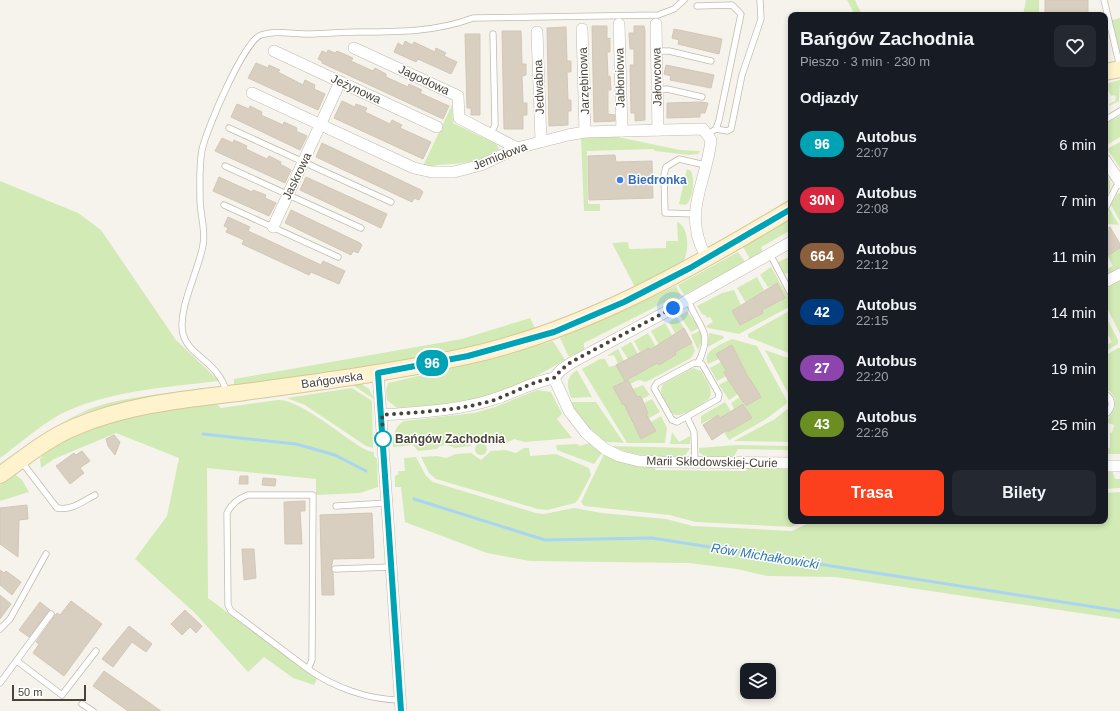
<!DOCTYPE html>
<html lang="pl">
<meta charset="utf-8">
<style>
:root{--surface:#171b24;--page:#242831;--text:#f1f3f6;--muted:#9ea1a6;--accent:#fc3f1d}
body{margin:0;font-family:Helvetica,sans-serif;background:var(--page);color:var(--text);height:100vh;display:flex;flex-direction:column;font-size:15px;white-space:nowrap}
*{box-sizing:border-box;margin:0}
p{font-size:13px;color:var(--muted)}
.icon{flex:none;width:22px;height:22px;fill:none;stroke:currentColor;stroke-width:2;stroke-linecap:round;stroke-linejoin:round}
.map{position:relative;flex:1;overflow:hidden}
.side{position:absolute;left:788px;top:12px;width:320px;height:512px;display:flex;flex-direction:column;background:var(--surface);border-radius:8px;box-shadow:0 2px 6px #0003}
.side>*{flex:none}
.badge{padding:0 8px;border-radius:13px;font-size:14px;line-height:26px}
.fabs{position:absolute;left:740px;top:663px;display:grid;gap:8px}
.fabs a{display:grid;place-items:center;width:36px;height:36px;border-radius:8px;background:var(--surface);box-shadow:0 2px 6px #0003;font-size:20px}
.scale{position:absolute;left:12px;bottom:10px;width:74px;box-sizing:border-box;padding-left:4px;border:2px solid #4b4439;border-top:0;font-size:11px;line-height:14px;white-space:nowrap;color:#4b4439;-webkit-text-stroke:3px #fff;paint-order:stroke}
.you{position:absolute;width:20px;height:20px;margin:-10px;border:3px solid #fff;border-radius:50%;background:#1a73e8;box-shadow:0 0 0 6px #1a73e833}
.map>.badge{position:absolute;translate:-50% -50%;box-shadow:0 0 0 2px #fff}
h2{padding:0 12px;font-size:15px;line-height:36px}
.round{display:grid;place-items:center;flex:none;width:42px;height:42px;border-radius:8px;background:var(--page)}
.summary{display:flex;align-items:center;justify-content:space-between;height:68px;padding:0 12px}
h1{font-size:19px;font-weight:700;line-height:30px}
.cta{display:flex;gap:8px;margin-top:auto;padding:8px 12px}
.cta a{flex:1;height:46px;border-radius:8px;background:var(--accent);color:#fff;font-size:16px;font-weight:700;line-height:46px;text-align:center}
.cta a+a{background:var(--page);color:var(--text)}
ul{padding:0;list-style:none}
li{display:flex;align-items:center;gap:12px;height:56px;padding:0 12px}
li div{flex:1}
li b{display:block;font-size:15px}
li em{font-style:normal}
li .badge{min-width:44px;font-weight:700;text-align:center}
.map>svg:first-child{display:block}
</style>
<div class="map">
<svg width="1120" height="711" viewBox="0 0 1120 711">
<rect width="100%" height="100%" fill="#f6f3ec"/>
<g fill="#d2eab5">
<path d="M847 0H855L862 15H855Z"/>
<path d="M1026 0H1039V15H1023Z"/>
<path d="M1120 18V55L1112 22V20Z"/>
<path d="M1120 80 1119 101 1109 106V104L1115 101 1116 97 1114 95 1111 96 1105 84Z"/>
<path d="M452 105 453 123 496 144 499 149C482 163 457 164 436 165L433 168 423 166Z"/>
<path d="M1120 116V137L1105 146V124Z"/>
<path d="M613 136 680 150 700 151 698 154 689 155 655 151 653 149 587 151 588 204H600V211H584L581 138Z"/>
<path d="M1120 142V168L1107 149Z"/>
<path d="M687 169 691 171C695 179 693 199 686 205L679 204Z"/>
<path d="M1105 172C1111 178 1111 185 1109 193L1105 194Z"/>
<path d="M0 181 78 213 101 230 176 340 219 381C169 387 104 391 59 415 38 427 19 444 0 458Z"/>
<path d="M1120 193V221L1111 205 1117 194Z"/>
<path d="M1109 208 1119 225 1109 224 1105 225V215Z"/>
<path d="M791 214V230L761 247 763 253 750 259 742 245Z"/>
<path d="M677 222C690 227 689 253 683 262L636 289 612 243 628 242 629 249 666 248V241H678Z"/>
<path d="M1120 248V268L1107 275 1105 270 1113 266 1107 255Z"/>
<path d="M738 252 745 262 684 295 678 285Z"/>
<path d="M791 256V272L784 274 778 262Z"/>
<path d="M771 267 791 302V306L739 334 708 328 706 326 713 322 710 317 707 318 705 315H703L697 306 722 293 734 290 741 305 732 311 740 325 763 313 762 310 785 298 777 283 768 287 760 275Z"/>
<path d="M757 277 764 290 746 303 737 288Z"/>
<path d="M1120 277V334L1105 304V285Z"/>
<path d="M676 286 681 296 668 304 663 303 584 343V350L569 357 560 338Z"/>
<path d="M791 310V354L748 337V334Z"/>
<path d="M687 311 699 328 691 332 680 316Z"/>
<path d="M1105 315 1118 340V344L1106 351 1105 346 1112 342 1105 329Z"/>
<path d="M677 317 684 328 675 333 669 322Z"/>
<path d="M530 318 536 330 442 356 234 387V379L462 339Z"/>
<path d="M665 323 672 335 659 345 651 331Z"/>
<path d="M700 331 703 338 698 350 691 335Z"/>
<path d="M648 333 656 347 650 350 649 348 640 352 634 341Z"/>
<path d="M709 333 723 336 724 338 708 347Z"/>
<path d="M732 339 757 346 787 401 786 404 766 419 729 440 724 432 727 430 729 432 752 418 745 407 761 397 750 379H749L732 345 716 354 719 359 708 364C701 351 722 344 732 339Z"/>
<path d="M553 341 565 360C538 375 510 392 480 399 453 405 425 406 397 408L387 400 386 390 388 383 496 358Z"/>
<path d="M631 342 638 354 628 359 621 348Z"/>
<path d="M692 343 695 351 691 358 646 382 639 380 630 384 628 379 657 363 659 365 676 356 675 352Z"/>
<path d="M1118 348H1120V454H1105V448H1110V432L1112 433 1114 425 1105 422C1117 412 1120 396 1105 388V356Z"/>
<path d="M618 349 624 361 618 364 614 355 608 356V355Z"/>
<path d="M765 350 791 359V399Z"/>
<path d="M600 359H605L609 367 616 365 625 381 614 388 634 421 632 422 641 438 656 431 651 422 661 416 667 428 665 443H627L582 369Z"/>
<path d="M721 362 726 370 724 372 726 376 717 381 710 368Z"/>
<path d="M693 368 701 371C705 379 715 390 709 399 702 403 679 421 672 413 670 410 668 405 666 402 662 395 659 391 663 384Z"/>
<path d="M577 370 592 397 571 398C567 385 565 378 577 370Z"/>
<path d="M728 380 738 394 729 400 719 385Z"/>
<path d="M360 383 369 389 374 399 351 384Z"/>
<path d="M643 385 650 395 642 399 640 396 637 397 633 389Z"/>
<path d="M202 388 205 389C165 396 123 400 85 413 58 423 24 450 0 467V464C27 446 53 426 83 412 114 397 167 394 202 388Z"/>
<path d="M352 388 372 401 373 448 366 446 305 405 287 398Z"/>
<path d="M537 390 551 392 562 414 557 419 572 438 525 442 514 439 505 444 491 445 481 438 470 446 455 448 446 445 440 446 437 449 418 451 413 445 393 447C393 435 394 427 404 421L474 413 495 407Z"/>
<path d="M740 397 744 403 734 409 731 403Z"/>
<path d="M652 399 660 412 649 418 646 414 648 412 644 403Z"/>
<path d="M278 400C297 399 335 430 352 441 358 445 365 451 374 452V456L377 459 378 487 360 493 316 495V479L207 468 208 598 317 679 314 685 293 678 264 657 248 672 195 613 135 559 167 516 179 458 116 433 54 459 41 468 40 459C66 424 170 409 214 401L221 408Z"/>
<path d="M571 402H596L624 443C618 442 608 443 602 441 592 437 574 412 571 402Z"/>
<path d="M725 402 731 411 720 418 718 415 701 424V416Z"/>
<path d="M791 406V442L734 441 775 419Z"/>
<path d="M672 432 679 442 690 436V444H670Z"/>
<path d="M589 443 602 453 594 464 557 450 556 445 577 444 580 446Z"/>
<circle cx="481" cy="449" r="6"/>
<path d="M737 445 791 446V450L738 449 733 458 705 457 699 452V448Z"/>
<path d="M610 446 690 448 685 456 681 457C656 457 633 456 610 446Z"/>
<path d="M524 448H529L530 456 556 454 589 468 591 475 578 500 575 503 547 510 538 509 436 479 429 473 421 457 437 456 446 458 456 454 471 453 481 460 491 451 505 450 516 453Z"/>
<path d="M604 454 653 467 656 470 746 471 748 467 791 468V521H803L792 527 696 522 669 515 584 506 581 502Z"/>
<path d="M416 457 426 476 433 482 536 513 544 514 574 508 602 513 666 519 693 526 792 531 813 521H1105V493L1120 492V619L836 577 767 576 737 569 689 563 530 561 487 553 405 522 401 487H395V476L399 474 398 471H405L404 458Z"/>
<path d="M1105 470H1112L1115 479H1120V488L1105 489Z"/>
<path d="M15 474 22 480 29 492 0 501V485Z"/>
</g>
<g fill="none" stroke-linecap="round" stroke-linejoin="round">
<g stroke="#a9d4f2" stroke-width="3">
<path d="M203 434 296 444 335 455 366 471"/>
<path d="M414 499 545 540 652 538 1120 611"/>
</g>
</g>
<g fill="#d8cfc1" stroke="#d3c7b4">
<rect x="1045" y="0" width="43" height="15"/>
<path d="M592 26H607V39L610 38V52H607L608 77 610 76 611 90H608V114L615 115V121L594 122Z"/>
<path d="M634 26H644L645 30V120L635 121V113H631L630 65H634V49H630L629 33H634Z"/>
<path d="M566 27 567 61H571V72H567L568 100H571V111H568V125L549 126 547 28Z"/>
<path d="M674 29 722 39 719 54 678 44 679 40 672 38Z"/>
<path d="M502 31H521L522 64H526V75L522 76 523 103H527V115H523V129H504Z"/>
<path d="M465 34H480V115H471V108H467Z"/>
<path d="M405 41 412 45 414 42 435 52 436 48 446 53 444 56 457 62 451 74 418 59 416 62 394 52 398 43 403 46Z"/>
<path d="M328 50 335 53 337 51 353 58 351 61 373 71 375 68 386 74V77L408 87 409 84 422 90 420 93 449 106 443 119 322 63V61L318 59 322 51 327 53Z"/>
<path d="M256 63 268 68 269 65 280 70 278 72 303 85 305 80 315 85 314 89 325 94 318 110 248 78Z"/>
<path d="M666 65 714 75 711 88 670 80 671 76 664 74Z"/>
<path d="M342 101 355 107 356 104 367 108 365 112 390 124 392 120 402 125 400 128 431 142 423 159 334 118Z"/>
<path d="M700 102 708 103 705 113H700V117L667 118V103Z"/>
<path d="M237 104 249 109 250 106 262 112 261 115 283 125 284 122 297 128 296 131 307 136 300 150 231 117Z"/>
<path d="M222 138 233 143 234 140 247 146 246 149 267 159 269 156 281 162 280 164 291 170 285 183 215 151Z"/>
<path d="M322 143 421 190 423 192 419 200 414 198 412 202 316 157Z"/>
<path d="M615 155 616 162 652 161 653 198 589 200 588 156Z"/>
<path d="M219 177 252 192 253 190 266 195 265 198 276 203 269 216 213 191Z"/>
<path d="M306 177 387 214 381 228 300 190Z"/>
<path d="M291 210 360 243 362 245 358 253 353 251 351 255 285 223Z"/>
<path d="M228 217 250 227 248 231 259 236 321 265 323 261 345 271 339 284 311 272 309 275 242 244 244 240 226 232 228 228 224 226Z"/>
<path d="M1110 227 1120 244V248L1105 257V230Z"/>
<path d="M777 283 785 298 762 310 763 313 740 325 732 311Z"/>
<path d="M684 328 692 343 675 352 676 355 659 365 657 363 625 381 616 365 649 348 650 350Z"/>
<path d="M732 345 749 379H750L761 397 746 406 728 380 724 372 726 370 716 354Z"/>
<path d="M628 380 637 397 640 396 642 399 648 413 646 414 656 431 641 439 624 404 623 405 613 387Z"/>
<path d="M743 404 752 418 728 432 727 430 712 440 703 425 718 415 720 418Z"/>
<path d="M114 435 120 442 115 455 108 446 106 439Z"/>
<path d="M82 451 90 461 80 468 84 473 70 484 56 466 74 453 76 455Z"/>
<path d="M240 476H248V484H239Z"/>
<path d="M263 478 276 479 275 486 262 485Z"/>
<path d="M305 501V511H300L302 544H285L284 502Z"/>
<path d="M27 505 28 519 19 520 18 557 0 544V508Z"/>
<path d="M372 513 374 558 333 559 331 569 333 573 334 595H322L320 515Z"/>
<path d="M242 549H254L256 578 244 580Z"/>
<path d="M0 570 4 573 6 571 21 582 12 595 0 585Z"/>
<path d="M0 595 11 604 0 619Z"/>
<path d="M71 601 102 624 64 676 33 653 39 644 36 642 55 615 57 613 60 615Z"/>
<path d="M40 602 50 610 29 637 19 630Z"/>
<path d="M185 610 202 626 196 633 190 627 182 635 171 624Z"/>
<path d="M129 626 152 644 146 652 132 642 113 667 102 659Z"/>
<path d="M104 671 161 711H128L93 686Z"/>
</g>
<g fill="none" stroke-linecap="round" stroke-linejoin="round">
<g stroke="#c2bbae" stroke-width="7">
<g id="lane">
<path d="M1104 0 1120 67"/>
<path d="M697 6 732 5 741 14 719 120 716 129 708 134"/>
<path d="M657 51H669L711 61"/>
<path d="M657 90 667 89 702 97"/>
<path d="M1105 120 1120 111"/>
<path d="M229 128 391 202"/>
<path d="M716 129 727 131 731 129 742 75 761 19 760 0"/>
<path d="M491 133 495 125 493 34"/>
<path d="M225 166 361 228"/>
<path d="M224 205 338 257"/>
<path d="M1105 209 1116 187 1120 184"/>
<path d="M695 214 665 213 664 175 666 167 679 159 705 165"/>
<path d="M770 254 791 294"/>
<path d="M688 300C699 329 714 331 698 363"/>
<path d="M694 363 702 364 719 394 718 399 677 422 672 420 654 388 657 383Z"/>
<path d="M227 394C220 362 188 356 183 334 177 310 199 270 203 245 206 230 200 214 200 199 200 184 199 165 202 150 206 130 244 41 261 35 276 30 291 34 307 34 324 34 341 32 359 32 397 32 436 32 473 18L658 15 674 9 684 0"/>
<path d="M1105 394C1114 399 1113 409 1105 415"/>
<path d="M687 417 694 432 695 463"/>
<path d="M21 461 57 508C72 511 83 501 95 495"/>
<path d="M336 506 387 503"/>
<path d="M335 569 392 567"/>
<path d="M0 629 10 619 46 554"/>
<path d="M17 661 62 695 96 651"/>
<path d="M308 669 312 660 313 495H248C238 499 232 503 227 513L228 605 231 611 308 669C333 687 369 700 400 700"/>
<path d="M0 683 51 614"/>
<path d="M82 704 93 711"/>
</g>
</g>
<g stroke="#c2bbae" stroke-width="12">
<g id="street">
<path d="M619 24 622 131"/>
<path d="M656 24 658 130"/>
<path d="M582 29 585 132"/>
<path d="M537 32 541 141"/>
<path d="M354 48 458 96 459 118 517 148"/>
<path d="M274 51 437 127"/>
<path d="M252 93 414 168 432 172H454L481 165 517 148 568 135 585 132 703 129 711 140C706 186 681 211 707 259"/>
<path d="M1105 160 1120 182"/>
<path d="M273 227 340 82"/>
<path d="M1105 282 1120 274"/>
<path d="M378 373 401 711"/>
<path d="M554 378 569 411 586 433 605 449 619 456 639 461 662 462 791 463"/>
<path d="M382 415C419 412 455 411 491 400 513 394 531 382 554 378L561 370 571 363 688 300 791 242"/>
<path d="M1105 466H1120"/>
</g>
</g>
<g stroke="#d6c79b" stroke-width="18">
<g id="secondary">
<path d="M1105 72 1120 69"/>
<path d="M0 475C24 458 48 438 75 427 129 404 188 399 245 392 319 382 394 372 467 356 585 330 689 270 791 209"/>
</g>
</g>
<use href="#lane" stroke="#fff" stroke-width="5.5"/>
<use href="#street" stroke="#fff" stroke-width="11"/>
<use href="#secondary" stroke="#fff3cd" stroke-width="16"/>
</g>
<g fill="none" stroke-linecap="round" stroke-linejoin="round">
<g stroke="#fff" stroke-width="9">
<path id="line" d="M401 711 378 373 468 356 554 332 624 302 690 268 791 209"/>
</g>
<use href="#line" stroke="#00a3b4" stroke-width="6"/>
<path stroke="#4b4439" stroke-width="4" stroke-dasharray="0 7.2" d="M383 439 382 415C419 412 455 411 491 401 513 394 531 381 554 378L561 370 571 362 673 308"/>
</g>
<circle fill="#3f7fe0" stroke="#fff" stroke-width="1.5" cx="620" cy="180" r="4"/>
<circle fill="#fff" stroke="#00a3b4" stroke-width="2" cx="383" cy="439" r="8"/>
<g text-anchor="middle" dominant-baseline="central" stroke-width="3" stroke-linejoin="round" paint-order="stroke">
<g font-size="12" fill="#4b4439" stroke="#fff">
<text transform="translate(657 77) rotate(-91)">Jałowcowa</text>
<text transform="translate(620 78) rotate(-91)">Jabłoniowa</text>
<text transform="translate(424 80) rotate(25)">Jagodowa</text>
<text transform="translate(584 81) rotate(-92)">Jarzębinowa</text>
<text transform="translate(539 87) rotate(-92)">Jedwabna</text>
<text transform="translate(356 89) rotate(25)">Jeżynowa</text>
<text transform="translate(500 156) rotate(-21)">Jemiołowa</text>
<text transform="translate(297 176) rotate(-64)">Jaskrowa</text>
<text transform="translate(332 380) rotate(-8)">Bańgowska</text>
<text transform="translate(712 462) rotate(1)">Marii Skłodowskiej-Curie</text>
</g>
<g font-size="12" font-weight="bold" fill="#366cbe" stroke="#fff" text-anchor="start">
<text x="628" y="180">Biedronka</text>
</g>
<g font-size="12" font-weight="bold" fill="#4b4439" stroke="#fff" text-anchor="start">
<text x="395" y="439">Bańgów Zachodnia</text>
</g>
<g font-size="13" font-style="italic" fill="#2e7ab2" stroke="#fff">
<text transform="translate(765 556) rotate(9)">Rów Michałkowicki</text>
</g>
</g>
</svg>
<div class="fabs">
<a><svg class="icon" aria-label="layers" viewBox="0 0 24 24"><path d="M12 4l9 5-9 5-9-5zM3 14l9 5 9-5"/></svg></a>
</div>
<div class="scale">50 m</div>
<div class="you" style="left:673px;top:308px"></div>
<b class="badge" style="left:432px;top:363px;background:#00a3b4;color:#fff">96</b>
<section class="side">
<div class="summary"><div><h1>Bańgów Zachodnia</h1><p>Pieszo · 3 min · 230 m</p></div><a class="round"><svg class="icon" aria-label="heart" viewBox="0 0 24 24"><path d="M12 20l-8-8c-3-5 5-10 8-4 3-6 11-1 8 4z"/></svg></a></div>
<h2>Odjazdy</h2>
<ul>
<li><span class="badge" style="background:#00a3b4;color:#fff">96</span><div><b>Autobus</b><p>22:07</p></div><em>6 min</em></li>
<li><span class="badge" style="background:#d7263d;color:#fff">30N</span><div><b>Autobus</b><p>22:08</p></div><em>7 min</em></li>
<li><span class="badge" style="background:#8b5e3c;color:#fff">664</span><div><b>Autobus</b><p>22:12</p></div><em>11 min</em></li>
<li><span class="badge" style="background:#003b80;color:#fff">42</span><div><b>Autobus</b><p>22:15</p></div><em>14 min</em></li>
<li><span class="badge" style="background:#8e44ad;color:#fff">27</span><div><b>Autobus</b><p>22:20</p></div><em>19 min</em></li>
<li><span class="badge" style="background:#6b8e23;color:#fff">43</span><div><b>Autobus</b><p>22:26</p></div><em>25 min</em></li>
</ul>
<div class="cta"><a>Trasa</a><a>Bilety</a></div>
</section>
</div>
